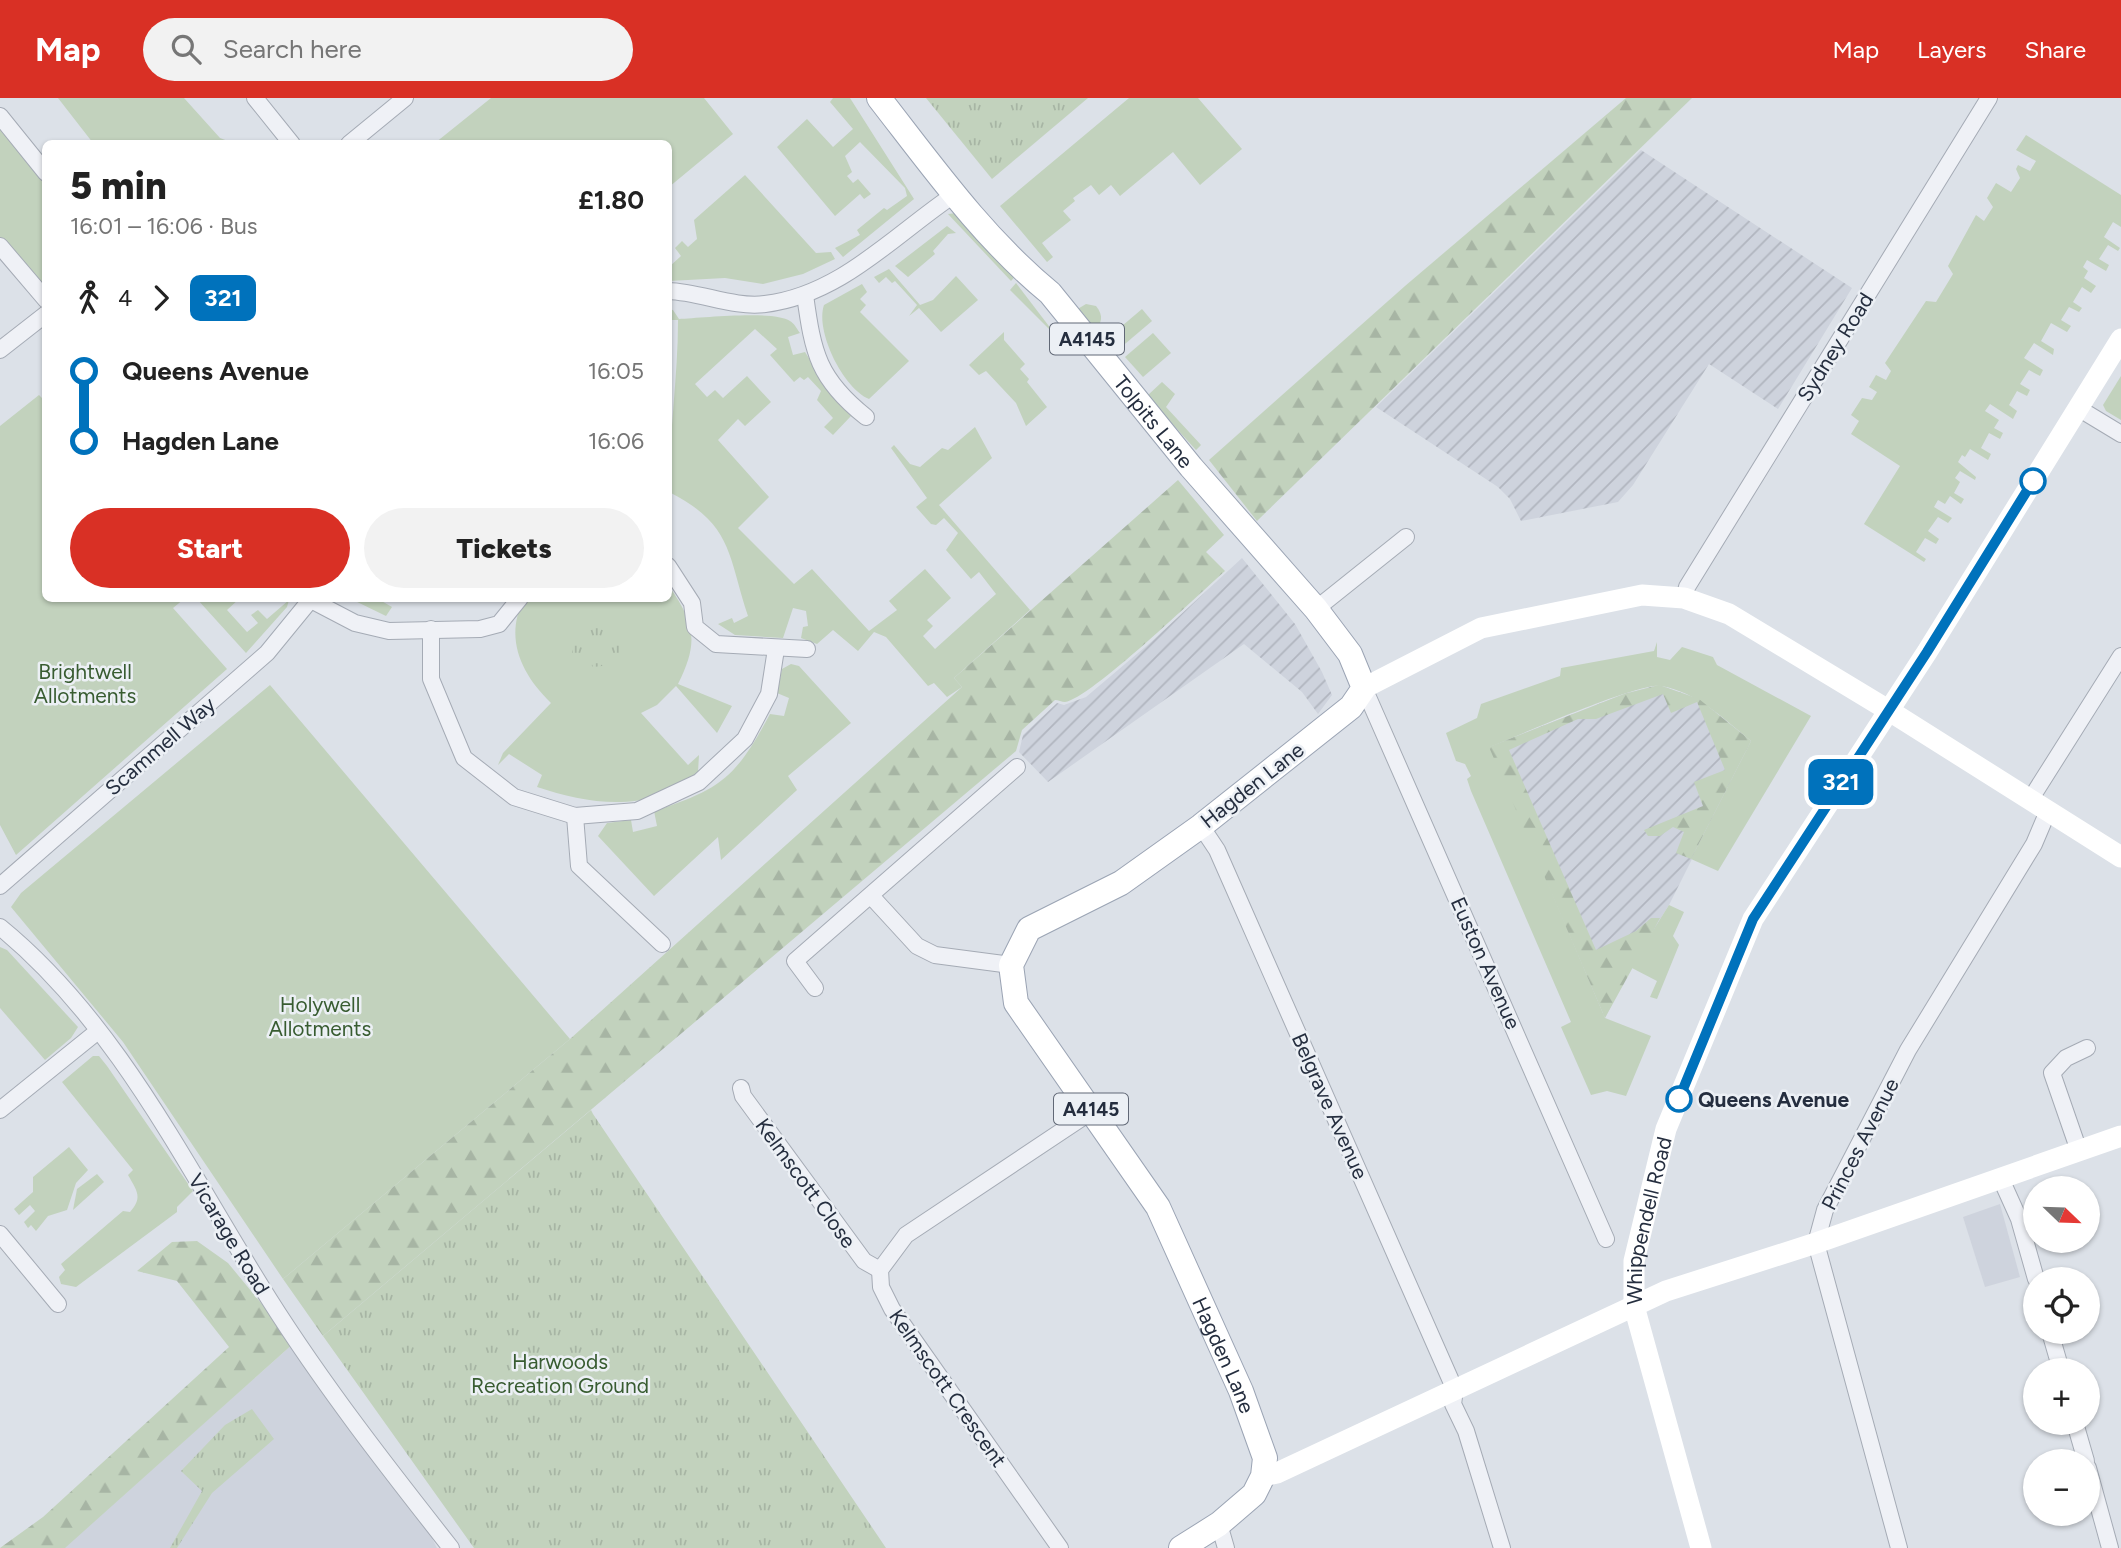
<!DOCTYPE html>
<meta charset="utf-8">
<style>
:root{--surface:#fff;--page:#f2f2f2;--text:#222;--muted:#767676;--accent:#d93025}
body{margin:0;font-family:Figtree,sans-serif;background:var(--page);color:var(--text);height:100vh;display:flex;flex-direction:column;font-size:26px;white-space:nowrap}
*{box-sizing:border-box;margin:0}
p{font-size:23px;color:var(--muted)}
.icon{flex:none;width:38px;height:38px;fill:none;stroke:currentColor;stroke-width:2;stroke-linecap:round;stroke-linejoin:round}
.map{position:relative;flex:1;overflow:hidden}
.side{position:absolute;left:42px;top:42px;width:630px;height:462px;display:flex;flex-direction:column;background:var(--surface);border-radius:10px;box-shadow:0 2px 5px #0004}
.side>*{flex:none}
.badge{padding:0 14px;border-radius:10px;font-size:24px;line-height:46px}
.needle{width:46px;rotate:113deg}
.controls{position:absolute;left:2023px;top:1078px;display:grid;gap:14px}
.controls a{display:grid;place-items:center;width:77px;height:77px;border-radius:50%;background:var(--surface);box-shadow:0 2px 5px #0004;font-size:35px}
.map>.badge{position:absolute;translate:-50% -50%;box-shadow:0 0 0 4px #fff}
.legs{display:flex;align-items:center;gap:10px;height:77px;padding:0 28px;font-size:23px}
.legs p{margin-inline-start:auto}
.overview{display:flex;align-items:center;justify-content:space-between;height:119px;padding:0 28px}
h1{font-size:38px;font-weight:800;line-height:52px}
.primary-button{display:flex;gap:14px;margin-top:auto;padding:14px 28px}
.primary-button a{flex:1;height:80px;border-radius:42px;background:var(--accent);color:#fff;font-size:28px;font-weight:800;line-height:80px;text-align:center}
.primary-button a+a{background:var(--page);color:var(--text)}
ul{padding:0 28px;list-style:none}
li{display:flex;align-items:center;gap:24px;height:70px;font-size:26px}
li i{display:grid;place-items:center;width:10px;height:100%;margin:0 9px;background:currentColor}
li i::after{content:'';width:18px;height:18px;margin:-9px;border:5px solid;border-radius:50%;background:var(--surface)}
li p{margin-inline-start:auto}
li:first-child i{background:linear-gradient(#0000 50%,currentColor 0)}
li:last-child i{background:linear-gradient(currentColor 50%,#0000 0)}
header{display:flex;align-items:center;gap:42px;box-sizing:border-box;height:98px;padding:0 35px;background:var(--accent);color:#fff}
header strong{font-size:33px}
nav{display:flex;gap:38px;margin-inline-start:auto;font-size:24px}
.search{width:490px;height:63px;background:var(--page);display:flex;align-items:center;gap:18px;box-sizing:border-box;padding:0 24px;border-radius:38px;color:var(--muted);font-size:26px}
.map>svg:first-child{display:block}
</style>
<header>
<strong>Map</strong>
<div class="search"><svg class="icon" aria-label="search" viewBox="0 0 24 24"><circle cx="10" cy="10" r="6"/><path d="M15 15l6 6"/></svg>Search here</div>
<nav><a>Map</a><a>Layers</a><a>Share</a></nav>
</header>
<div class="map">
<svg width="2121" height="1450" viewBox="0 0 2121 1450">
<defs>
<pattern id="industrial-furrows" width="10" height="10" patternUnits="userSpaceOnUse" patternTransform="scale(1.75)"><rect width="10" height="10" fill="#ced3dd"/><path d="M-1 1l2-2M0 10L10 0M9 11l2-2" fill="none" stroke="#b1b5bf"/></pattern>
<pattern id="forest-firs" width="22" height="20" patternUnits="userSpaceOnUse" patternTransform="scale(1.75)"><rect width="22" height="20" fill="#c2d2bd"/><path d="M5 1l3.5 6h-7zM16 11l3.5 6h-7z" fill="#a7b5a4"/></pattern>
<pattern id="park-tufts" width="24" height="20" patternUnits="userSpaceOnUse" patternTransform="scale(1.75)"><rect width="24" height="20" fill="#c2d2bd"/><path d="M3 7l-1-3M5 7V3M7 7l1-3M15 17l-1-3M17 17v-4M19 17l1-3" fill="none" stroke="#a7b5a4"/></pattern>
</defs>
<rect width="100%" height="100%" fill="#dce1e8"/>
<g fill="#ced3dd">
<path d="M2000 1106 2020 1179 1985 1189 1963 1119Z"/>
<path d="M294 1245 422 1420 437 1450H64Z"/>
</g>
<g fill="url(#industrial-furrows)">
<path d="M1641 52 1852 190 1778 311 1709 266 1633 387 1618 404 1521 423 1510 401 1498 389 1376 309Z"/>
<path d="M1242 460 1295 526 1322 574 1332 597 1318 616 1302 594 1244 546 1048 684 1019 654 1023 637 1057 605 1064 607 1086 599 1151 544Z"/>
<path d="M1659 587 1699 601 1751 643 1669 807 1630 869 1605 920 1489 649 1624 596Z"/>
</g>
<g fill="#c2d2bd">
<path d="M58 0H184L220 40 233 45H93Z"/>
<path d="M491 0H704L733 36 669 89 668 46 435 45Z"/>
<path d="M833 0H850L914 101 843 159 835 150 860 137 857 132 884 110 887 112 907 98 905 90 860 44 845 58 852 74 847 78 853 85 858 81 871 96 864 101 860 96 835 118 777 49 807 21 833 49 853 31 830 4Z"/>
<path d="M1129 0H1198L1242 51 1200 87 1173 54 1120 98 1111 87 1099 97 1091 87 1073 100 1075 103 1063 113 1071 122 1042 145 1053 159 1047 164 1000 108Z"/>
<path d="M0 27 45 82V201L0 143Z"/>
<path d="M2026 37 2121 97V129L2113 124 2104 139 2120 150 2118 153 2108 147 2099 161 2109 167 2106 173 2087 162 2083 169 2088 173 2084 180 2096 188 2091 195 2082 189 2073 204 2082 210 2079 214 2069 209 2061 222 2071 228 2067 234 2051 225 2041 243 2054 251 2053 257 2034 245 2024 260 2043 272 2040 278 2029 272 2020 286 2030 292 2027 298 2017 293 2009 307 2017 313 2013 321 1990 306 1985 313 1999 322 1994 330 2003 335 2000 341 1989 335 1981 350 1991 356 1988 362 1970 351 1965 359 1962 357 1958 364 1976 379 1975 382 1960 373 1955 380 1960 384 1954 395 1964 401 1961 406 1950 398 1945 406 1938 402 1934 409 1952 420 1948 425 1938 419 1928 433 1939 441 1936 446 1925 440 1916 454 1926 461 1924 464 1864 426 1900 368 1851 336 1859 323 1851 317 1862 300 1872 302 1877 294 1869 289 1876 277 1886 282 1891 273 1885 265 1926 203 1936 204 1953 176 1948 168 1976 117 1984 123 1993 109 1987 100 1996 85 2011 94 2020 80 2016 71 2018 67 2030 73 2036 63 2016 52Z"/>
<path d="M745 77 816 155 831 154 835 161 803 176 763 186 725 180 669 183V169L681 158 675 150 682 143 688 149 697 141 694 122Z"/>
<path d="M956 115 1019 174 1011 183 948 116Z"/>
<path d="M947 128 956 135 948 136 933 153 935 156 908 179 895 168Z"/>
<path d="M889 171 920 207 933 202 956 178 978 202 941 234 919 210 909 218 917 207 895 183 892 185 886 179 879 185 874 179Z"/>
<path d="M1016 185 1058 240 1010 192Z"/>
<path d="M862 186 867 194 860 201 866 207 860 214 909 263 869 301C843 290 815 233 824 207Z"/>
<path d="M1086 206 1096 208C1104 218 1102 225 1094 233L1076 212Z"/>
<path d="M669 211 673 212 679 221C701 220 773 212 790 223 794 225 797 231 800 235L788 239 793 257 805 254 837 304 851 318 833 337 824 329 833 320 817 302 821 293 808 279 804 282 800 279 794 284 770 257 777 251 755 231 695 286 707 299 715 292 723 300 747 278 771 304 745 328 738 321 718 342 769 399 738 430 794 486 812 471 869 533 897 512 889 503 925 471 951 500 927 522 933 528 923 538 935 551 996 496 979 474 971 481 946 452 958 435 944 420 936 427 931 426 916 409 927 400 891 350 894 347 910 366 920 369 942 350 948 352 975 329 992 360 939 407 1030 512 954 580 962 589 947 599 934 585 928 588 886 539 874 534 858 553 833 532 817 546 801 540 803 529 808 528 806 513 793 510 783 540 735 537 718 526 732 520 734 525 748 518C728 458 733 426 669 394 669 336 678 280 678 222H669Z"/>
<path d="M1142 211 1152 223 1119 251 1109 239Z"/>
<path d="M1004 234V242L1025 266 1020 271 1029 281 1027 284 1047 309 1026 328 1016 305 986 273 979 277 969 267Z"/>
<path d="M1153 235 1171 255 1143 279 1125 259Z"/>
<path d="M2121 278V322L2106 313 2103 307Z"/>
<path d="M1162 284 1175 296 1166 309 1201 347 1196 352 1147 298Z"/>
<path d="M39 297 46 304V500L184 501 173 510 227 571 16 757 0 727V328Z"/>
<path d="M669 488C695 526 699 544 678 586L732 608 717 635 676 588 657 607 641 615 688 667 699 657 698 674C652 716 591 707 537 689L542 677 509 656 498 667 503 655 551 605C521 576 504 540 524 501L668 500Z"/>
<path d="M197 501H239L227 512 247 534 258 525 251 517 258 512 267 521 289 502 287 509 246 555Z"/>
<path d="M351 501H378L392 509 386 518Z"/>
<path d="M1657 544V559L1670 562 1682 549 1713 559 1717 567 1811 618 1718 773 1691 761 1751 643C1724 621 1697 594 1661 588 1639 584 1518 638 1490 649L1605 920 1651 938 1626 998 1607 993 1591 997 1561 929 1571 924 1471 693 1467 681 1471 678 1465 666 1456 663 1446 635 1477 620 1481 606 1560 578 1561 570 1654 553Z"/>
<path d="M791 566 799 568 851 625 788 678 797 692 721 762 718 739 654 798 598 738 607 725 631 722 633 734 657 728 654 713C722 691 736 679 770 616L784 618 789 600 777 595 782 571Z"/>
<path d="M270 587 570 941 283 1181 123 944 11 809 21 795Z"/>
<path d="M1669 807 1684 814 1673 838 1679 847 1657 901 1650 899 1657 883 1630 869Z"/>
<path d="M0 849 7 852 78 929 71 940 45 962 0 910Z"/>
<path d="M93 958H99L107 968 193 1093 177 1109V1114L76 1189 61 1186 59 1179 65 1172 61 1166 123 1113 130 1114C143 1099 137 1093 128 1077L133 1072 62 984Z"/>
<path d="M69 1049 88 1072 76 1085 67 1112 48 1118 36 1133 31 1127 28 1130 24 1124 35 1113 30 1107 19 1117 14 1111 33 1094V1079Z"/>
<path d="M97 1076 104 1084 73 1112 77 1091Z"/>
</g>
<g fill="url(#forest-firs)">
<path d="M1626 0H1692L1257 423 1209 362 1405 188Z"/>
<path d="M1178 382 1224 437 1206 454 1225 473C1200 495 1090 601 1065 604 1062 604 1058 602 1055 602L1022 632 1016 653 323 1238 283 1181 570 941 962 589 954 580Z"/>
<path d="M1659 587 1699 601 1751 643 1691 761 1676 755 1684 734 1673 729 1660 738H1648L1644 732 1703 708 1694 684 1725 672 1697 604 1671 615 1663 596 1596 621H1578L1509 652 1596 852 1636 833 1651 820H1660L1605 920 1489 649 1624 596Z"/>
<path d="M197 1143 228 1165 294 1245 65 1450H0L43 1419 229 1249 177 1183 137 1173 172 1144Z"/>
</g>
<g fill="url(#park-tufts)">
<path d="M926 0H1088L992 81Z"/>
<path d="M601 521 609 533H622L619 560 607 559 602 568 593 569 585 558 572 557 574 530 587 531 592 522Z"/>
<path d="M591 1012 593 1016 886 1450H474L323 1238Z"/>
<path d="M252 1311 274 1341 212 1395 177 1450H170L202 1393 181 1373 225 1327Z"/>
</g>
<g fill="none" stroke-linecap="round" stroke-linejoin="round">
<g stroke="#a5abb5" stroke-width="18">
<g id="street">
<path d="M255 0 292 46"/>
<path d="M0 18 46 75"/>
<path d="M349 46 405 0"/>
<path d="M0 148 46 202"/>
<path d="M668 193C701 194 733 210 765 206 841 197 895 136 955 96"/>
<path d="M805 197C813 255 818 281 866 319"/>
<path d="M0 252 46 216"/>
<path d="M2078 310 2121 336"/>
<path d="M668 468 692 505 695 529 716 546 807 551"/>
<path d="M1684 500 1687 489 1989 0"/>
<path d="M311 502 355 525 389 533 480 531 499 526 520 500"/>
<path d="M1316 511 1406 439"/>
<path d="M431 531V581L464 660 514 699 575 718 637 713 699 684 745 641 769 596 776 551"/>
<path d="M1364 590 1606 1141"/>
<path d="M2030 702 2121 558"/>
<path d="M575 718 579 768 662 846"/>
<path d="M1201 728 1217 752 1455 1292 1453 1306 1466 1333 1502 1450"/>
<path d="M0 788 267 555 312 500"/>
<path d="M872 799 917 848 935 857 1011 867"/>
<path d="M0 829C119 926 188 1073 269 1201 324 1288 388 1370 451 1450"/>
<path d="M815 890 795 863 1017 669"/>
<path d="M741 990 743 998 864 1163 880 1172"/>
<path d="M0 1012 98 933"/>
<path d="M2079 1053 2052 975 2066 960 2087 950"/>
<path d="M2001 1081 2019 1121 2036 1181"/>
<path d="M0 1136 58 1206"/>
<path d="M2050 1234 2061 1272"/>
<path d="M2075 1325 2086 1363"/>
<path d="M2088 1370 2110 1450"/>
<path d="M1219 1426 1226 1450"/>
<path d="M1060 1450 892 1211 881 1189 880 1172 906 1137 1092 1013"/>
<path d="M1899 1450 1816 1145 1825 1112 1908 952 2034 746 2048 713"/>
</g>
</g>
<g stroke="#9ba4b4" stroke-width="26">
<g id="primary">
<path id="s2" d="M879 0C932 68 983 140 1050 195L1191 369 1316 511 1350 556 1364 590 1351 609 1201 728 1121 785 1029 831 1011 867 1016 905 1158 1109 1241 1293 1265 1360 1263 1378 1254 1396 1219 1426 1181 1450"/>
</g>
</g>
<use href="#street" stroke="#eff1f6" stroke-width="16"/>
<g stroke="#fff" stroke-width="21">
<path d="M1364 590 1481 530 1642 497 1684 500 1729 516 1888 612 2121 759"/>
<path d="M1263 1378 1277 1375 1666 1193 1816 1145 2121 1038"/>
<path id="s1" d="M1701 1450 1634 1208V1163L1666 1031 1753 821 1927 554 2121 241"/>
</g>
<use href="#primary" stroke="#fff" stroke-width="24"/>
</g>
<g fill="none" stroke-linecap="round" stroke-linejoin="round">
<g stroke="#fff" stroke-width="16">
<path id="line-1" d="M1679 1001 1753 821 1927 554 2033 383"/>
</g>
<use href="#line-1" stroke="#0072bc" stroke-width="10"/>
</g>
<g fill="#fff" stroke="#0072bc" stroke-width="3.5">
<circle cx="2033" cy="383" r="12"/>
<circle cx="1679" cy="1001" r="12"/>
</g>
<g text-anchor="middle" dominant-baseline="central" stroke-width="5" stroke-linejoin="round" paint-order="stroke">
<g fill="#ecf0f5" stroke="#616876" stroke-width="2">
<rect x="1050" y="225.5" width="74" height="31" rx="5"/>
<rect x="1054" y="995.5" width="74" height="31" rx="5"/>
</g>
<g font-size="19" font-weight="bold" fill="#252e3f">
<text x="1087" y="241">A4145</text>
<text x="1091" y="1011">A4145</text>
</g>
<g font-size="21" fill="#252e3f" stroke="#ecf0f5">
<text transform="translate(1835 249) rotate(-58)">Sydney Road</text>
<text stroke="none"><textPath href="#s2" startOffset="425">Tolpits Lane</textPath></text>
<text transform="translate(160 648) rotate(-41)">Scammell Way</text>
<text transform="translate(1252 687) rotate(-38)">Hagden Lane</text>
<text transform="translate(1486 865) rotate(66)">Euston Avenue</text>
<text transform="translate(1330 1008) rotate(66)">Belgrave Avenue</text>
<text transform="translate(1860 1046) rotate(-63)">Princes Avenue</text>
<text transform="translate(806 1085) rotate(54)">Kelmscott Close</text>
<text stroke="none"><textPath href="#s1" startOffset="338">Whippendell Road</textPath></text>
<text transform="translate(229 1136) rotate(59)">Vicarage Road</text>
<text stroke="none"><textPath href="#s2" startOffset="1671">Hagden Lane</textPath></text>
<text transform="translate(948 1290) rotate(55)">Kelmscott Crescent</text>
</g>
<g font-size="21" fill="#385c31" stroke="#ecf0f5">
<text x="85" y="573">Brightwell<tspan x="85" dy="24">Allotments</tspan></text>
<text x="320" y="906">Holywell<tspan x="320" dy="24">Allotments</tspan></text>
<text x="560" y="1263">Harwoods<tspan x="560" dy="24">Recreation Ground</tspan></text>
</g>
<g font-size="21" font-weight="bold" fill="#252e3f" stroke="#ecf0f5" text-anchor="start">
<text x="1698" y="1001">Queens Avenue</text>
</g>
</g>
</svg>
<div class="controls">
<a><svg class="needle" viewBox="-14 -14 28 28"><path d="M0-13l5 13h-10z" fill="#e53935"/><path d="M0 13l5-13h-10z" fill="#767676"/></svg></a>
<a><svg class="icon" aria-label="locate" viewBox="0 0 24 24"><circle cx="12" cy="12" r="6"/><path d="M12 2v4M12 18v4M2 12h4M18 12h4"/></svg></a>
<a>+</a>
<a>−</a>
</div>
<b class="badge" style="left:1841px;top:684px;background:#0072bc;color:#fff">321</b>
<section class="side">
<div class="overview"><div><h1>5 min</h1><p>16:01 – 16:06 · Bus</p></div><b>£1.80</b></div>
<div class="legs"><svg class="icon" aria-label="walk" viewBox="0 0 24 24"><circle cx="13" cy="4" r="2"/><path d="M13 8l-2 6 4 7M11 14l-3 7M7 12l3-4h3l4 4"/></svg>4<svg class="icon" aria-label="forward" viewBox="0 0 24 24"><path d="M9 5l7 7-7 7"/></svg><b class="badge" style="background:#0072bc;color:#fff">321</b></div>
<ul>
<li><i style="color:#0072bc"></i><b>Queens Avenue</b><p>16:05</p></li>
<li><i style="color:#0072bc"></i><b>Hagden Lane</b><p>16:06</p></li>
</ul>
<div class="primary-button"><a>Start</a><a>Tickets</a></div>
</section>
</div>
